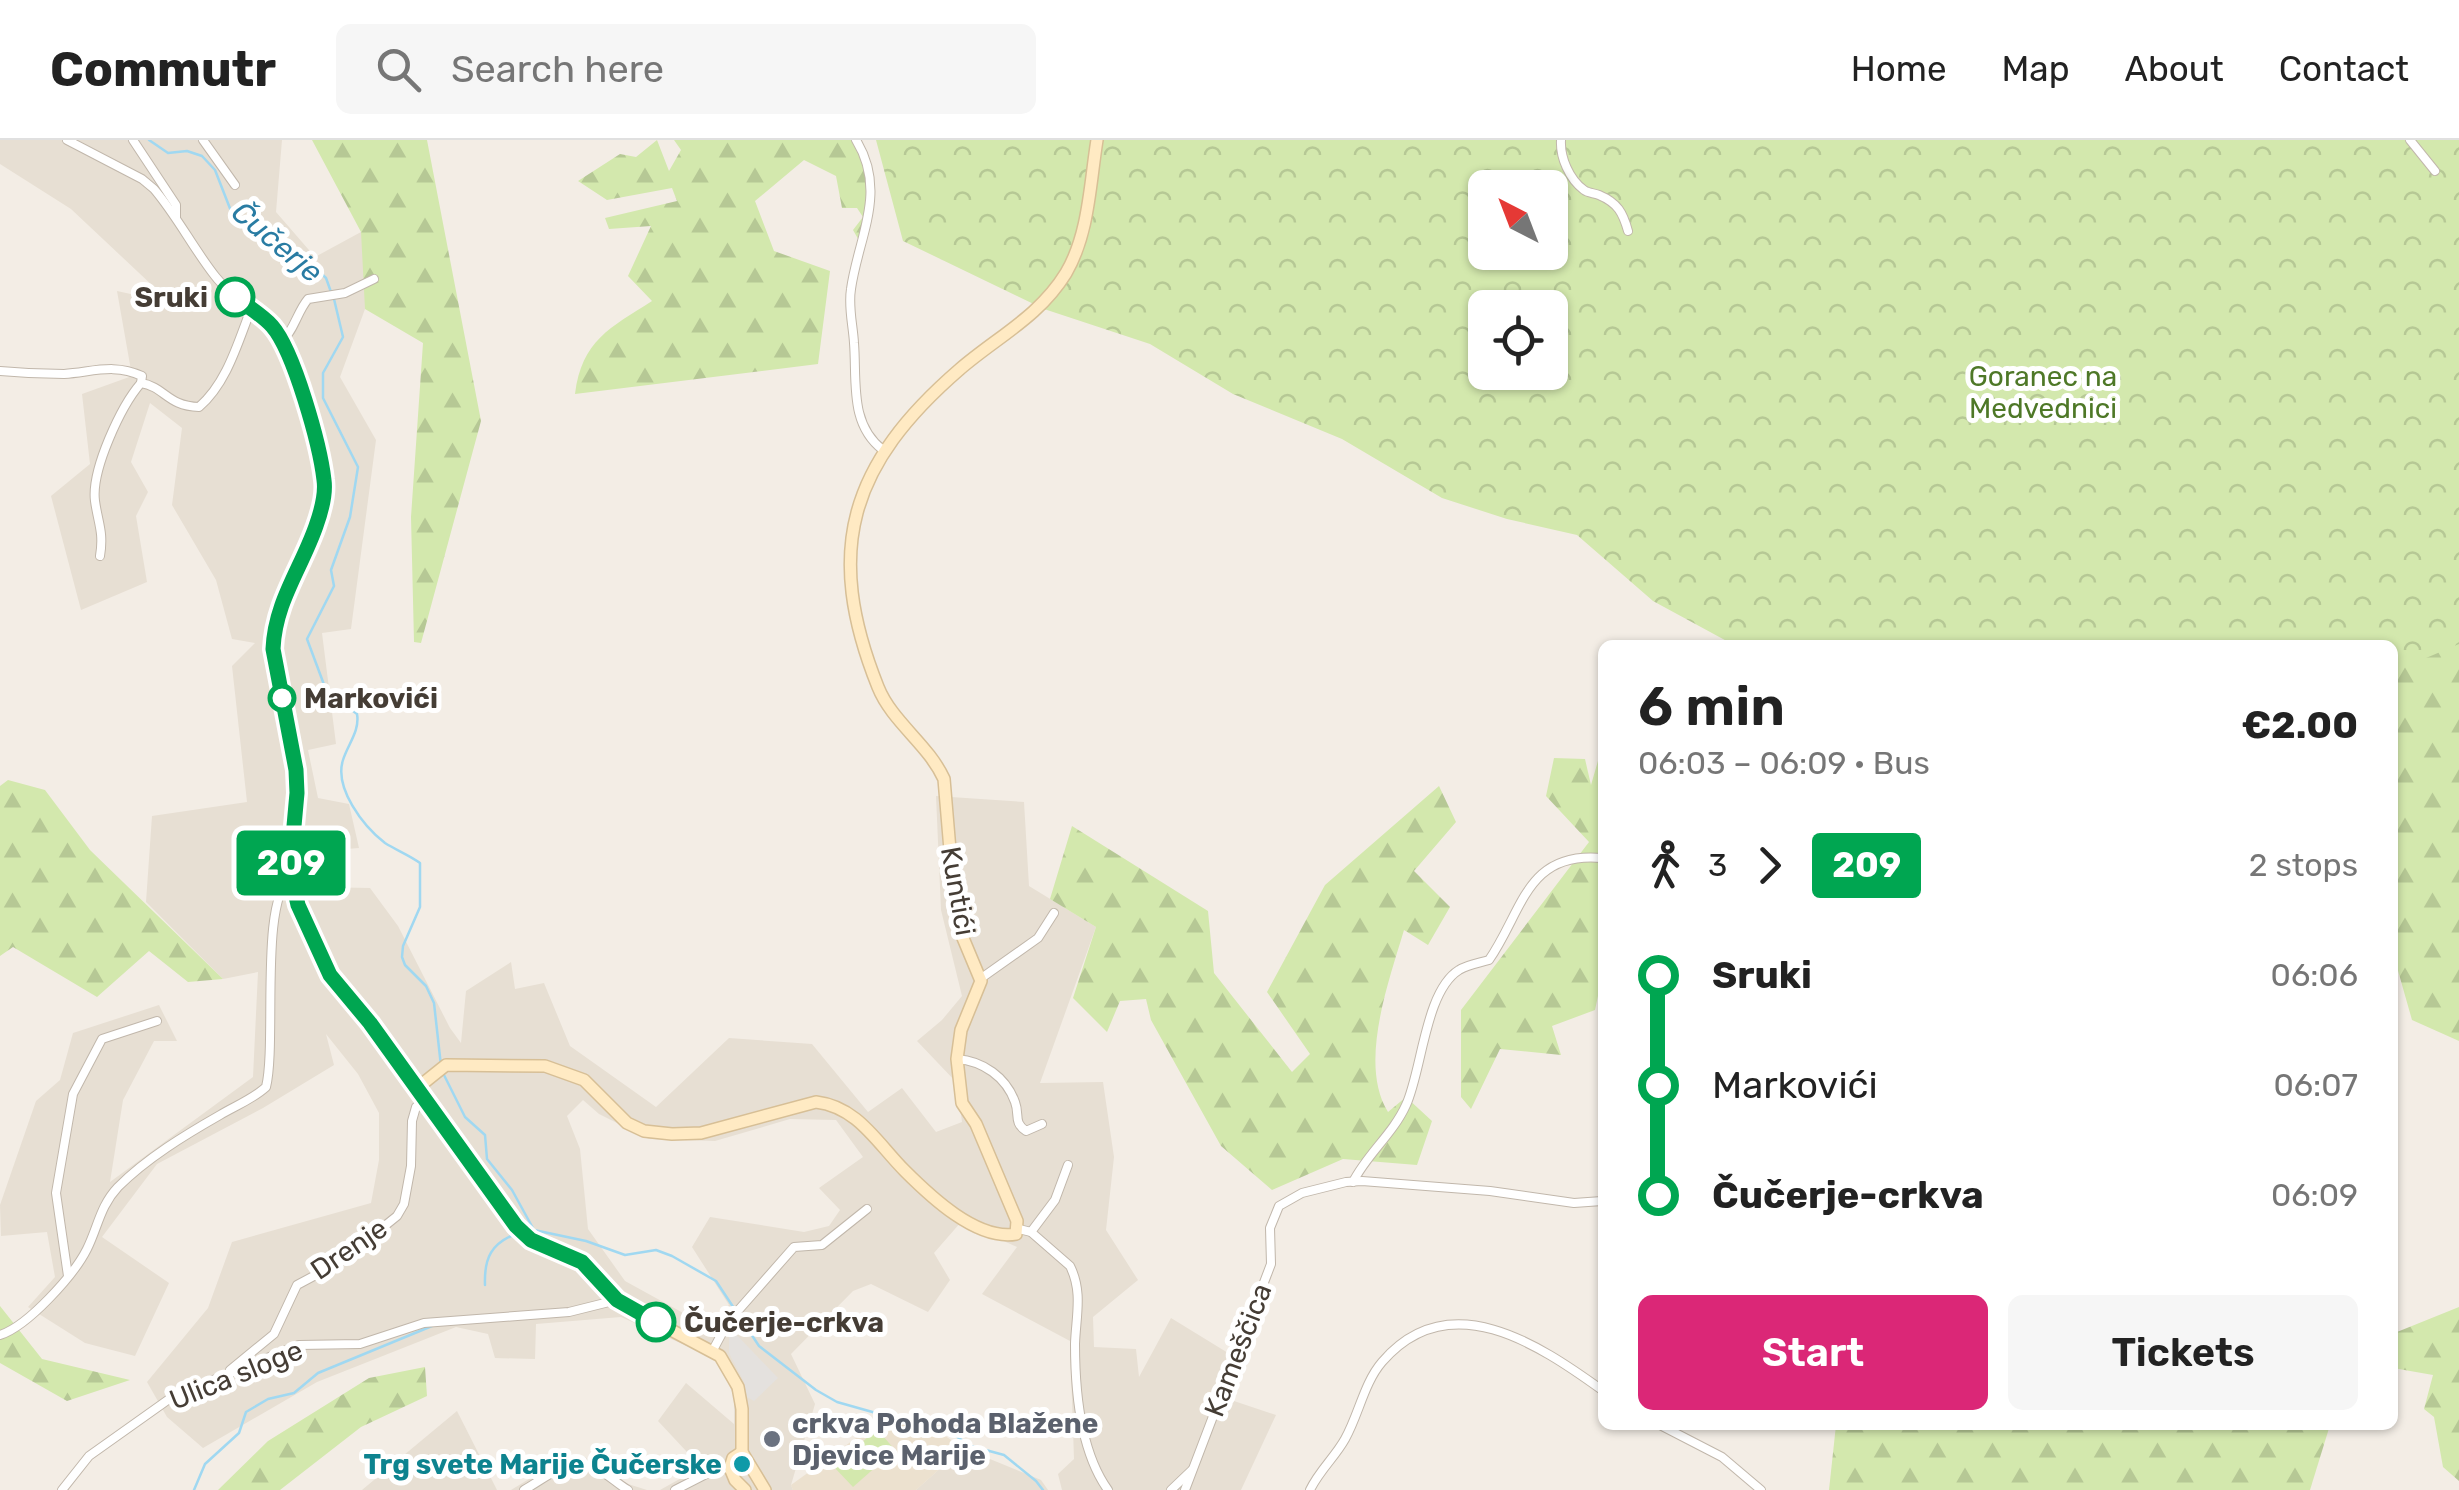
<!DOCTYPE html>
<meta charset="utf-8">
<style>
:root{--surface:#fff;--page:#f6f6f6;--text:#222;--muted:#767676;--line:#e0e0e0;--accent:#db2777}
body{margin:0;font-family:Rubik,sans-serif;background:var(--page);color:var(--text);height:100vh;display:flex;flex-direction:column;font-size:38px;white-space:nowrap}
*{box-sizing:border-box;margin:0}
p{font-size:32px;color:var(--muted)}
.icon{flex:none;width:55px;height:55px;fill:none;stroke:currentColor;stroke-width:2;stroke-linecap:round;stroke-linejoin:round}
.map{position:relative;flex:1;overflow:hidden}
.drawer{position:absolute;left:1598px;top:500px;width:800px;height:790px;display:flex;flex-direction:column;background:var(--surface);border-radius:15px;box-shadow:0 2px 8px #0004}
.drawer>*{flex:none}
.badge{padding:0 20px;border-radius:8px;font-size:35px;line-height:65px}
.needle{width:65px;rotate:318deg}
.buttons{position:absolute;left:1468px;top:30px;display:grid;gap:20px}
.buttons a{display:grid;place-items:center;width:100px;height:100px;border-radius:15px;background:var(--surface);box-shadow:0 2px 8px #0004;font-size:50px}
.map>.badge{position:absolute;translate:-50% -50%;box-shadow:0 0 0 5px #fff}
.legs{display:flex;align-items:center;gap:15px;height:110px;padding:0 40px;font-size:32px}
.legs p{margin-inline-start:auto}
.overview{display:flex;align-items:center;justify-content:space-between;height:170px;padding:0 40px}
h1{font-size:55px;font-weight:600;line-height:75px}
.cta{display:flex;gap:20px;margin-top:auto;padding:20px 40px}
.cta a{flex:1;height:115px;border-radius:15px;background:var(--accent);color:#fff;font-size:40px;font-weight:600;line-height:115px;text-align:center}
.cta a+a{background:var(--page);color:var(--text)}
ul{padding:0 40px;list-style:none}
li{display:flex;align-items:center;gap:35px;height:110px;font-size:38px}
li i{display:grid;place-items:center;width:15px;height:100%;margin:0 12px;background:currentColor}
li i::after{content:'';width:25px;height:25px;margin:-12px;border:8px solid;border-radius:50%;background:var(--surface)}
li p{margin-inline-start:auto}
li:first-child i{background:linear-gradient(#0000 50%,currentColor 0)}
li:last-child i{background:linear-gradient(currentColor 50%,#0000 0)}
header{display:flex;align-items:center;gap:60px;box-sizing:border-box;height:140px;padding:0 50px;background:var(--surface);border-bottom:2px solid var(--line)}
header strong{font-size:48px}
nav{display:flex;gap:55px;margin-inline-start:auto;font-size:35px}
.search{width:700px;height:90px;background:var(--page);display:flex;align-items:center;gap:25px;box-sizing:border-box;padding:0 35px;border-radius:15px;color:var(--muted);font-size:38px}
.map>svg:first-child{display:block}
</style>
<header>
<strong>Commutr</strong>
<div class="search"><svg class="icon" aria-label="search" viewBox="0 0 24 24"><circle cx="10" cy="10" r="6"/><path d="M15 15l6 6"/></svg>Search here</div>
<nav><a>Home</a><a>Map</a><a>About</a><a>Contact</a></nav>
</header>
<div class="map">
<svg width="2459" height="1350" viewBox="0 0 2459 1350">
<defs>
<pattern id="forest-firs" width="22" height="20" patternUnits="userSpaceOnUse" patternTransform="scale(2.5)"><rect width="22" height="20" fill="#d3e8ad"/><path d="M5 1l3.5 6h-7zM16 11l3.5 6h-7z" fill="#b6c895"/></pattern>
<pattern id="park-crowns" width="20" height="18" patternUnits="userSpaceOnUse" patternTransform="scale(2.5)"><rect width="20" height="18" fill="#d3e8ad"/><path d="M2 6a3 3 0 1 1 6 0M12 15a3 3 0 1 1 6 0" fill="none" stroke="#b6c895"/></pattern>
</defs>
<rect width="100%" height="100%" fill="#f3ede5"/>
<g fill="#e7dfd3" fill-rule="evenodd">
<path d="M0 0H282L276 72 315 117 361 92 407 111 365 169 340 237 376 300 351 489 322 493 336 604 308 610 318 658 349 664 359 708 321 711 318 747 370 748 398 786 450 888 461 903 466 851 511 822 515 849 544 843 570 906 656 967 729 898 812 904 868 972 902 948 936 992 962 982 957 943 917 901 942 880 962 856 941 770 936 656 1024 662 1029 746 1096 787 1040 943 1103 942 1114 1017 1106 1090 1138 1140 1093 1177 1094 1207 1136 1209 1139 1237 1171 1178 1246 1224 1231 1260 1276 1275 1241 1350H1062L1058 1334 1074 1319 1070 1201 982 1154 1017 1107 961 1082 934 1113 950 1140 928 1172 871 1144 853 1151 791 1214 815 1264 791 1345 793 1350H660L701 1327 658 1281 686 1243 734 1284V1257L719 1220 621 1177 536 1184 535 1219 495 1218 488 1194 456 1187 317 1242 203 1308 167 1277 147 1242 208 1168 232 1102 371 1063 379 1020V973L358 934 326 894 334 925 263 968 157 1024 102 1097 169 1143 135 1216 85 1203 28 1167 55 1137 47 1092 1 1096 0 1065 36 961 60 940 73 893 159 865 177 901H154L123 960 110 1042 253 937 258 832 223 839 146 762 152 676 247 662 232 526 255 503 232 499 216 440 172 365 182 288 150 263 131 322 148 352 136 376 147 442 81 470 51 356 90 324 82 254 132 236 117 151 171 163 71 69 0 24ZM583 960 599 974 649 999 715 1001 790 979 836 980 863 1017 819 1048 840 1070 829 1086 804 1092 710 1077 692 1107 729 1165 705 1185 625 1141 588 1089 580 1009 567 976Z"/>
<path d="M457 1271 497 1350H362Z"/>
<path d="M963 1308 1041 1340 1048 1350H916Z"/>
<path d="M585 1317 628 1344 647 1350H511L552 1325Z"/>
</g>
<path fill="#ece1cf" d="M888 1275 932 1287 963 1308 916 1350H793L791 1345Z"/>
<path fill="#d3e8ad" d="M877 1289 895 1310 853 1347 834 1327Z"/>
<g fill="url(#forest-firs)">
<path d="M312 0H427L481 281 421 503 414 502 411 377 423 203 365 169 361 92Z"/>
<path d="M657 0 669 31 681 10 674 0H853C874 28 871 73 861 104L853 90 863 77 857 68H842L836 36 804 20 755 61 774 111 830 131 818 224 575 254C582 200 610 188 652 161L628 136 651 86 609 89 605 78 677 61 672 48 607 60 578 41 620 14 636 17Z"/>
<path d="M2459 463V901L2412 880 2393 813 2392 505H2343Z"/>
<path d="M1602 607V837L1595 870 1552 886 1561 915 1500 909 1471 969 1461 957V870L1589 702 1546 656 1554 618 1585 619 1591 645Z"/>
<path d="M8 640 45 650 90 710 223 839 188 842 149 811 97 857 13 807 0 816V646Z"/>
<path d="M1439 646 1456 682 1414 731 1450 767 1428 805 1404 790C1389 841 1358 924 1388 972L1406 957 1432 981 1417 1025 1343 1019 1272 1050 1221 1006 1151 880 1146 859 1120 861 1107 892 1073 858 1096 787 1050 759 1072 686 1208 771 1214 833 1292 932 1310 914 1267 852 1325 745Z"/>
<path d="M0 1166 42 1219 130 1240 67 1261 0 1223Z"/>
<path d="M2459 1167V1341L2443 1327 2434 1277 2424 1269 2433 1235 2393 1228 2392 1194Z"/>
<path d="M425 1227 427 1256 361 1287 280 1350H218L268 1301 369 1238Z"/>
<path d="M1836 1285H2330L2310 1350H1829Z"/>
</g>
<path fill="url(#park-crowns)" fill-rule="evenodd" d="M876 0H2459V504L2393 532 2392 505H1734L1653 461 1577 395 1507 379 1442 358 1342 299 1233 254 1150 204 1044 169 903 101ZM1485 48H1550V112H1485ZM1485 168H1550V232H1485Z"/>
<path fill="#e4e1de" d="M732 1190 778 1238 754 1261 747 1257 744 1242 729 1213V1193Z"/>
<g fill="none" stroke-linecap="round" stroke-linejoin="round">
<g stroke="#a0d8f1" stroke-width="2.5">
<path d="M149 0 168 13 187 11 202 16 215 30 231 71 309 122 326 138 331 152"/>
<path d="M334 159 343 197 323 233V258L358 327 350 377 331 430 334 446 307 499 326 550 357 574C360 591 348 604 343 620 334 648 363 686 385 703 396 710 409 715 420 723V767L403 806 402 817 405 825 426 846 434 863 441 926"/>
<path d="M443 933 465 977 485 995 487 1019 512 1050 534 1090 586 1101 625 1115 656 1110 672 1116 716 1141 759 1206 816 1250 837 1262 876 1273 907 1294 948 1291 971 1306 1004 1315 1036 1341 1043 1350"/>
<path d="M485 1145C484 1118 491 1103 518 1093"/>
<path d="M194 1350 205 1324 239 1293 246 1272 268 1259 294 1253 318 1233 432 1186"/>
</g>
<g stroke="#c1b7ab" stroke-width="10">
<g id="street">
<path d="M67 0 142 39 154 49C177 76 193 108 215 136 231 157 255 167 272 186 294 211 328 327 323 359 313 413 275 452 273 509L296 630 297 653 290 730 298 765 330 835 370 883 416 949"/>
<path d="M133 0 176 65V77"/>
<path d="M203 0 235 45"/>
<path d="M856 0C888 52 858 98 851 149 848 167 853 185 854 203 857 241 849 284 883 310"/>
<path d="M1561 0C1560 17 1569 39 1584 50 1588 53 1594 53 1599 55 1618 63 1623 73 1628 91"/>
<path d="M2410 0 2435 31"/>
<path d="M282 201C294 191 297 172 308 159L345 153 374 139"/>
<path d="M0 231C21 233 43 234 64 234 93 232 114 223 142 236L141 243"/>
<path d="M100 416C104 392 98 383 95 361 91 330 121 266 141 243 165 247 167 266 199 267 227 243 238 202 251 169"/>
<path d="M980 839 1038 798 1054 773"/>
<path d="M957 919C983 921 1006 937 1015 962 1020 975 1013 982 1026 991L1042 984"/>
<path d="M1353 1042C1367 1014 1393 994 1406 965 1422 931 1425 851 1459 830 1468 824 1479 823 1489 820 1523 771 1526 711 1602 718"/>
<path d="M1019 1089 1031 1092 1070 1126C1083 1152 1076 1176 1075 1204 1075 1251 1080 1311 1108 1350"/>
<path d="M1031 1092 1055 1060 1068 1025"/>
<path d="M68 1136 56 1053 73 954 102 899 157 881"/>
<path d="M0 1195C28 1186 74 1135 87 1109 98 1087 100 1066 118 1047 147 1018 185 995 220 975 235 966 253 959 266 947 277 903 259 760 291 737"/>
<path d="M713 1210 728 1182 794 1107 822 1105 867 1069"/>
<path d="M230 1230 274 1194 297 1145 340 1122 397 1076 404 1064 411 1026 412 981 416 967 424 960"/>
<path d="M1660 1285 1722 1317 1761 1350"/>
<path d="M62 1350 89 1316 172 1257 299 1205 360 1204 424 1183 569 1172 617 1160"/>
<path d="M524 1350C544 1339 569 1316 593 1327 606 1332 616 1343 628 1350"/>
<path d="M675 1350 716 1329 730 1328"/>
<path d="M1171 1350 1192 1330"/>
<path d="M1185 1350 1271 1124 1270 1088 1279 1066 1302 1053 1346 1042 1362 1041 1490 1051 1574 1063 1602 1061"/>
<path d="M1310 1350C1319 1331 1335 1317 1345 1299 1359 1274 1364 1243 1382 1222 1449 1144 1538 1204 1602 1250"/>
</g>
</g>
<g stroke="#d7bf96" stroke-width="14">
<g id="secondary">
<path d="M742 1312 733 1318 730 1328 735 1340 745 1350"/>
<path d="M765 1350 742 1312V1269L738 1247 720 1216 624 1165 582 1122 531 1100 516 1086 416 949 446 925 545 926 584 940 627 983 644 991 672 994 701 993 816 962C858 967 877 1003 905 1031 930 1056 977 1101 1016 1094L1017 1081 976 984 962 963 957 919 961 890 981 841 963 798 955 769 944 639C928 604 892 582 878 547 823 410 850 324 960 229 997 197 1039 177 1066 133 1089 94 1090 43 1097 0"/>
</g>
</g>
<use href="#street" stroke="#fff" stroke-width="8"/>
<use href="#secondary" stroke="#ffeac3" stroke-width="11"/>
</g>
<g fill="none" stroke-linecap="round" stroke-linejoin="round">
<g stroke="#fff" stroke-width="22">
<path id="line-1" d="M235 157C247 166 262 175 272 186 294 211 320 305 324 340 326 354 321 372 316 386 301 429 275 462 273 509L296 630 297 653 290 730 298 765 330 835 370 883 516 1086 531 1100 582 1122 617 1160 656 1182"/>
</g>
<use href="#line-1" stroke="#00a651" stroke-width="15"/>
</g>
<g fill="#fff" stroke="#00a651" stroke-width="5">
<circle cx="235" cy="157" r="18"/>
<circle cx="282" cy="558" r="12"/>
<circle cx="656" cy="1182" r="18"/>
</g>
<circle fill="#6b7280" stroke="#fff" stroke-width="4" cx="772" cy="1299" r="10"/>
<circle fill="#0f9aa8" stroke="#fff" stroke-width="4" cx="742" cy="1324" r="10"/>
<g text-anchor="middle" dominant-baseline="central" stroke-width="10" stroke-linejoin="round" paint-order="stroke">
<g font-size="28" font-weight="bold" fill="#453d35" stroke="#fff" text-anchor="start">
<text x="208" y="157" text-anchor="end">Sruki</text>
<text x="304" y="558">Markovići</text>
<text x="684" y="1182">Čučerje-crkva</text>
</g>
<g font-size="28" fill="#4e7827" stroke="#fff">
<text x="2043" y="236">Goranec na<tspan x="2043" dy="32">Medvednici</tspan></text>
</g>
<g font-size="28" fill="#453d35" stroke="#fff">
<text transform="translate(958 751) rotate(80)">Kuntići</text>
<text transform="translate(349 1109) rotate(-34)">Drenje</text>
<text transform="translate(1238 1210) rotate(-69)">Kameščica</text>
<text transform="translate(236 1235) rotate(-22)">Ulica sloge</text>
</g>
<g font-size="28" font-weight="bold" fill="#5b616d" stroke="#fff" text-anchor="start">
<text x="792" y="1283">crkva Pohoda Blažene<tspan x="792" dy="32">Djevice Marije</tspan></text>
</g>
<g font-size="28" font-weight="bold" fill="#0d838f" stroke="#fff" text-anchor="end">
<text x="722" y="1324">Trg svete Marije Čučerske</text>
</g>
<g font-size="30" font-style="italic" fill="#297ca3" stroke="#fff">
<text transform="translate(277 102) rotate(40)">Čučerje</text>
</g>
</g>
</svg>
<div class="buttons">
<a><svg class="needle" viewBox="-14 -14 28 28"><path d="M0-13l5 13h-10z" fill="#e53935"/><path d="M0 13l5-13h-10z" fill="#767676"/></svg></a>
<a><svg class="icon" aria-label="locate" viewBox="0 0 24 24"><circle cx="12" cy="12" r="6"/><path d="M12 2v4M12 18v4M2 12h4M18 12h4"/></svg></a>
</div>
<b class="badge" style="left:291px;top:723px;background:#00a651;color:#fff">209</b>
<section class="drawer">
<div class="overview"><div><h1>6 min</h1><p>06:03 – 06:09 · Bus</p></div><b>€2.00</b></div>
<div class="legs"><svg class="icon" aria-label="walk" viewBox="0 0 24 24"><circle cx="13" cy="4" r="2"/><path d="M13 8l-2 6 4 7M11 14l-3 7M7 12l3-4h3l4 4"/></svg>3<svg class="icon" aria-label="forward" viewBox="0 0 24 24"><path d="M9 5l7 7-7 7"/></svg><b class="badge" style="background:#00a651;color:#fff">209</b><p>2 stops</p></div>
<ul>
<li><i style="color:#00a651"></i><b>Sruki</b><p>06:06</p></li>
<li><i style="color:#00a651"></i><span>Markovići</span><p>06:07</p></li>
<li><i style="color:#00a651"></i><b>Čučerje-crkva</b><p>06:09</p></li>
</ul>
<div class="cta"><a>Start</a><a>Tickets</a></div>
</section>
</div>
